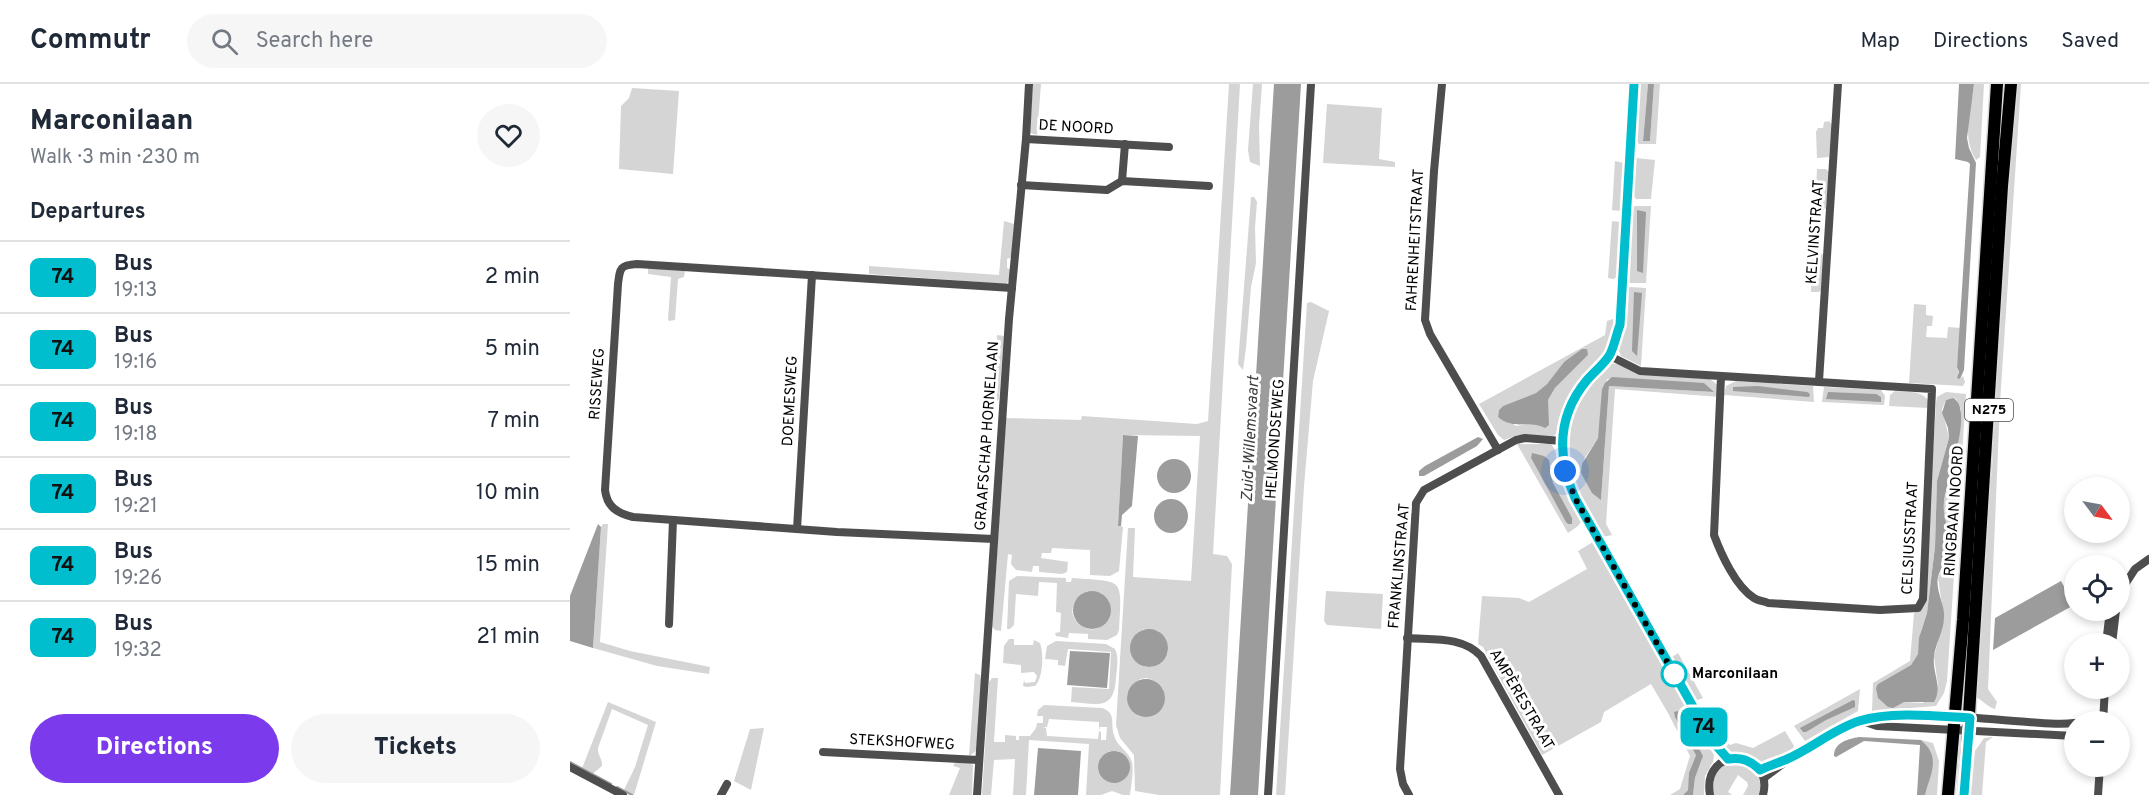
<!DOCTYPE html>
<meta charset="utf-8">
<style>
:root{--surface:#fff;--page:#f6f6f7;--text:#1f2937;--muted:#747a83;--line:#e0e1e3;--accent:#7c3aed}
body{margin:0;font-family:Overpass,sans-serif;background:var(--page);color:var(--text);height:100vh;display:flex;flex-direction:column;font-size:22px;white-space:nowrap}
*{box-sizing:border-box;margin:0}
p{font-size:20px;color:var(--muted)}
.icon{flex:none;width:33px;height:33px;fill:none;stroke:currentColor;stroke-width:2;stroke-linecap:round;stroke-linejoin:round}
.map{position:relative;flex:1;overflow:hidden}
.panel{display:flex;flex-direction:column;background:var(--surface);width:570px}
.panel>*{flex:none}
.badge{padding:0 12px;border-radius:9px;font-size:21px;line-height:39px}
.needle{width:39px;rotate:122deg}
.tools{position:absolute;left:1494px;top:393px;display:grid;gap:12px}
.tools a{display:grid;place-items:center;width:66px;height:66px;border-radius:50%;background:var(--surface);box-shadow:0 3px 9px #0003;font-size:30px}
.you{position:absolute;width:30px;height:30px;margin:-15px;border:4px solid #fff;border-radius:50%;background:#1a73e8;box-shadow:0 0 0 9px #1a73e833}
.map>.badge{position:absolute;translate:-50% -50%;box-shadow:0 0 0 3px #fff}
h2{padding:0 30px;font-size:22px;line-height:54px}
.round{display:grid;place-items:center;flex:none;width:63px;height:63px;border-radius:32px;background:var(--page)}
.head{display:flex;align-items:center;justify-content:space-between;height:102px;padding:0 30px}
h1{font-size:28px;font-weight:800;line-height:45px}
.action{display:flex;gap:12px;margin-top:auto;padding:12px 30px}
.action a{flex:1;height:69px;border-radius:36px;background:var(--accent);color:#fff;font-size:24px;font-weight:800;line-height:69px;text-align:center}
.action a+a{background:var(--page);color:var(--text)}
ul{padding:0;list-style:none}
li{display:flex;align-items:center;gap:18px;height:72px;padding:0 30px;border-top:2px solid var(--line)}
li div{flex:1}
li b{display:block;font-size:22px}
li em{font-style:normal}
li .badge{min-width:66px;font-weight:700;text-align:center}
header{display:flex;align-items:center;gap:36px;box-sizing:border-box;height:84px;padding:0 30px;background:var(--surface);border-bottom:2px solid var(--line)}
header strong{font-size:28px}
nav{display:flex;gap:33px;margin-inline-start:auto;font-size:21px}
.search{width:420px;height:54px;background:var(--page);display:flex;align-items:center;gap:15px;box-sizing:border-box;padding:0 21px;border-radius:33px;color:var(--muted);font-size:22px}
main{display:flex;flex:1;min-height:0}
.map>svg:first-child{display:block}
</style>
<header>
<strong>Commutr</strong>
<div class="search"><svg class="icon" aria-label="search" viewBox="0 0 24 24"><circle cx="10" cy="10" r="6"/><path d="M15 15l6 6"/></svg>Search here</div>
<nav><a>Map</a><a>Directions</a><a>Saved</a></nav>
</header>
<main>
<section class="panel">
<div class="head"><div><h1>Marconilaan</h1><p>Walk · 3 min · 230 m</p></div><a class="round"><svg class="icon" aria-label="heart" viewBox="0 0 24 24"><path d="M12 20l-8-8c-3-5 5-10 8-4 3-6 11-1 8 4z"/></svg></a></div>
<h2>Departures</h2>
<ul>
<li><span class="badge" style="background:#00becd;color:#111">74</span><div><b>Bus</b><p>19:13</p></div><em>2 min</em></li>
<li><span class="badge" style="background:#00becd;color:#111">74</span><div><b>Bus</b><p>19:16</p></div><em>5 min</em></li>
<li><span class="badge" style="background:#00becd;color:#111">74</span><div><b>Bus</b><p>19:18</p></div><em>7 min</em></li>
<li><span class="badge" style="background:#00becd;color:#111">74</span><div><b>Bus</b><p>19:21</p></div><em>10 min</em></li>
<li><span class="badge" style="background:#00becd;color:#111">74</span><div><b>Bus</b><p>19:26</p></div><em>15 min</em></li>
<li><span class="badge" style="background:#00becd;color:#111">74</span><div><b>Bus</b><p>19:32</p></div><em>21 min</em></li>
</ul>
<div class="action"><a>Directions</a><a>Tickets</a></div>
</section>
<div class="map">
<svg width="1579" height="711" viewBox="0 0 1579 711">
<rect width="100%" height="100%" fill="#fff"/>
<g fill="#d5d5d5" fill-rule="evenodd">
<path d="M463 0H471L467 51 460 49Z"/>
<path d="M659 0H670L643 470 657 472 662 480 650 711H589L565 707 564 671 550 654 546 641 558 444H565L563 493 621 497 630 352 553 351 548 441 553 443 549 487 540 492 520 491V466L482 464 481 469H472L471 474 498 478 497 488 492 490 469 488V482H463L462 488 446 486 441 480 442 471 438 470 431 547 425 546 422 542 436 334 511 336 512 332 627 340 638 337ZM574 545 588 547 597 558 598 569 582 583H575L562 556 567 549ZM576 594C597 597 601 620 584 631L569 632 559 622 557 610 570 595Z"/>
<path d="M683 0H692L689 42 690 82 680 78 678 66Z"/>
<path d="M1069 0H1078L1073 56 1080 57 1084 0H1090L1086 60H1069L1065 56Z"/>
<path d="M1404 0H1414L1410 73 1406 76C1391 51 1401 27 1404 0Z"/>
<path d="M1444 0H1451L1430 319 1418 605 1427 618 1425 625C1417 623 1413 616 1405 613L1416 422C1422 397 1424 372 1422 346Z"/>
<path d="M62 4 109 7 103 90 49 85 51 22 59 14Z"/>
<path d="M757 20 812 24 809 75 825 78V83L753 79Z"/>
<path d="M1259 37 1262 41 1259 73 1247 74 1246 48 1248 44H1253L1254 38Z"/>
<path d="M1066 74 1085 76 1081 115H1066L1062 110 1064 77Z"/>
<path d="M1045 77 1054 79 1050 127 1042 126Z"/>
<path d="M1247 85H1256L1259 88 1256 124 1252 126H1245Z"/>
<path d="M681 113H684L687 118 685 144 686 179 681 203 676 264 673 286 668 280Z"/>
<path d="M1065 122H1081L1076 199H1060L1056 194 1061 124Z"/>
<path d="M434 137 444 140 442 173 437 175V184L441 186 440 195 436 200 299 190V182L429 191Z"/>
<path d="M1042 137 1050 138 1051 143 1048 192 1044 195 1038 194Z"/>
<path d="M1242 168H1250L1254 172 1251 206 1249 208H1241Z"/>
<path d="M78 184 115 187 114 193 108 195 105 236 99 237 98 235 101 193 78 190Z"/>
<path d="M1060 203 1076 204 1071 282 1051 272 1049 267 1055 207Z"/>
<path d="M741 218 759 227 743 297 734 402 715 711H706L737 219Z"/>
<path d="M1344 220 1356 221V231L1363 232 1362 242H1357L1356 253 1377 254 1378 243 1390 244 1387 283 1390 295 1393 292 1395 298 1393 302 1339 299Z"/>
<path d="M1046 234C1043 274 1013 286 998 318 993 329 992 345 984 352L948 351 934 356 928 351 909 320 1035 251 1037 237ZM1018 271 985 304 978 316V341L960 339 947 342 928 333 929 326 933 322 966 309 977 300 994 278Z"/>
<path d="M427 251 434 252 429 315 426 318 422 317Z"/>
<path d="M1039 279C1053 279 1062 289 1076 291L1140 295 1149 302 1150 313 1045 305 1036 440 1042 451 1033 453C1025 440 1015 427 1008 413 982 355 1002 324 1039 279ZM1037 295 1144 308 1039 302 1031 416 1014 375 1028 354Z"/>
<path d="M1166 297 1243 302 1244 318 1154 311 1156 302Z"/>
<path d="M1254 303 1311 306 1315 312 1314 321 1252 318Z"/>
<path d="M1325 307C1337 308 1350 306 1358 316V324L1319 322 1320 311Z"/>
<path d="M1376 308 1396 310 1377 597 1374 609 1366 622 1302 627 1303 599 1340 577 1344 529 1348 527 1354 515 1366 319 1367 313ZM1383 314 1386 315 1391 325 1387 369 1374 417 1373 429 1380 453V466L1368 494 1374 533 1364 573 1368 601 1353 619 1334 618 1308 600 1341 581 1348 570 1351 547 1357 529 1365 463 1367 397 1379 354 1372 325 1376 316Z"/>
<path d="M947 360H981C989 369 987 381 990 393 995 409 1003 423 1011 438L1008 442 998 449ZM961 374 981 381 983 399 998 440Z"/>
<path d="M33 440H38L30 558 60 567 140 583 139 590 87 582 23 564 31 443Z"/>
<path d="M1023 458 1144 671 1143 678 1135 692 1134 711H1123L1125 694 1132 675 1126 671 1121 684 1118 706 1113 711H1100L1110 705 1120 672 1098 629 1081 600 1034 628 1031 638 972 671 913 563 908 560 912 512 949 514 959 518 1017 485 1008 467Z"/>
<path d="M447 492 496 494V498H501L502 494C554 498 552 492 549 546L547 551 537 556 518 555V550L499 549 498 554 486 552 485 549 490 548 491 529 486 528 487 499 469 498 468 512 446 510 444 541 440 545H437L439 497ZM518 507C558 505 537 563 509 540 496 529 504 512 518 507Z"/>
<path d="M756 507 813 510 811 545 757 541 754 537Z"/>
<path d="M439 555H444V561H463L464 556 470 559C474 570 473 594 465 602L457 603 453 602 454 596 455 599 465 598 467 592 464 588 451 589V581L433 579 434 562Z"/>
<path d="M486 557 536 560 545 565C549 573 547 584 546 594 544 627 528 620 501 618L502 603 539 605 541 568 498 565 495 582 488 581V576L475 575 477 562Z"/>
<path d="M1108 569 1133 614 1125 617 1101 574Z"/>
<path d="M405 589 410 591 411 596 407 664 405 668 399 672Z"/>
<path d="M422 594H428L424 658H435V651L446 652V656H449V652H460L466 644 467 639H473V632H467L468 626 474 621 532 624C547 629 540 640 544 651 546 662 559 667 562 678 564 688 561 701 560 711H553L542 707 531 711H516L519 660 459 656 456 711H443L445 675 424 676 421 711H412L419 598ZM479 635 529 638V646L530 643H537L536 656H531V648L529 647 528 655 477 652 476 644 473 643H477ZM540 667H548L559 676 558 690 553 696 541 699C524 693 524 675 540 667Z"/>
<path d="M1290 605 1288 627 1235 657 1224 642Z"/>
<path d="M38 618 86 638 64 711 53 708 65 683 78 641 42 625 28 664C27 671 33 675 32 682L20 692 11 687Z"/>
<path d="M1138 623 1160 661 1166 659 1183 664 1215 647 1224 662 1223 666 1194 679 1176 671 1154 668 1131 627Z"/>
<path d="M194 644 181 706 164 697 180 645Z"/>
<path d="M1423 653 1416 658 1412 711H1401L1405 667 1414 654Z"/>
<path d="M1351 656 1363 659 1369 677 1367 711H1355C1360 688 1371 675 1351 656Z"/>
<path d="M386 677 399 678 403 681 402 711H379L390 684 383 682Z"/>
<path d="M1169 677C1187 682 1192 693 1190 711H1173L1178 702 1177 698 1168 691 1158 708 1162 711H1143C1143 691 1146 679 1169 677Z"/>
</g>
<g fill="#9c9c9c">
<path d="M704 0H731L688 711H660Z"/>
<path d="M1078 0H1084L1080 57H1073Z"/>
<path d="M1389 0H1404L1397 54 1399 64 1406 79 1394 286 1390 295 1387 294 1389 288 1387 283 1400 80 1398 78 1385 75Z"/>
<path d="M1067 126 1076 128 1073 189 1067 187Z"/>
<path d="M1064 208 1072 209 1067 272 1062 267Z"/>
<path d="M1012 265H1017L1018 271 985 304 978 316 979 341 975 344C958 335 945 347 928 333L929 326 933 322 966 309 977 300 994 278Z"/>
<path d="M1042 293 1134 299 1144 308 1039 302 1031 416 1022 409 1011 389 1012 380 1028 354 1032 305 1035 299Z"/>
<path d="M1188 302 1237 308 1240 310 1239 313 1163 307V303Z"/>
<path d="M1258 308 1306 310 1311 313V318L1256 315Z"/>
<path d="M1383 314C1405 324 1376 398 1374 418 1372 434 1381 447 1380 463 1379 475 1371 482 1368 493 1365 506 1375 520 1374 533 1374 547 1365 560 1364 573 1362 589 1373 603 1364 618H1334L1323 624 1318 623 1308 614 1306 604 1308 600 1341 581 1348 570 1349 554 1357 529 1365 463 1367 397 1379 354 1378 344 1372 329 1376 316Z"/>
<path d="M553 351 568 352 562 422 552 431 551 442H548Z"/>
<path d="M908 353 913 355 907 362 854 392H849V387L855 382Z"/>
<path d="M962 369 974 372 979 376 983 399 1002 434V440H998L996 438 961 374Z"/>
<circle cx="604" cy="392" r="17"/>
<circle cx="601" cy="432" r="17"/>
<path d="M28 440 31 443 23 564 0 557V512Z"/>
<path d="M1491 497 1504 521 1423 566 1425 534Z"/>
<circle cx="522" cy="526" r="19"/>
<circle cx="579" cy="564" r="19"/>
<path d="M500 567 540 569 537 604 497 601Z"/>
<circle cx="576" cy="614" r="19"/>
<path d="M1283 616 1285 617V623L1256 636 1236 648H1233L1230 644Z"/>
<path d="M1108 627 1133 672 1125 694 1123 711H1113L1118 706 1119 689 1126 671 1105 633 1104 628Z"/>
<path d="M1289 653 1351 656C1372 674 1360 690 1355 711H1347L1350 661 1294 657 1266 673 1264 672C1264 659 1277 655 1289 653Z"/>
<path d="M468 664 511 667 508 711H464Z"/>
<circle cx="544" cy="683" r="16"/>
</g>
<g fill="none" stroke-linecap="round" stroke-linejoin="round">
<g stroke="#9c9c9c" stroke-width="2">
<path d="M0 678 41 700"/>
<path d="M47 703 62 711"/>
</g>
<g stroke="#dbdbdb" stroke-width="15">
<g id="primary">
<path d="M1378 711 1393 536 1427 0"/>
<path d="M1394 711 1432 102 1441 0"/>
</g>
</g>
<g stroke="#4e4e4e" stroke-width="8">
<path d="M872 0 864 87 855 236 860 250 928 366"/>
<path d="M1064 0 1049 241 1040 272 1016 297 1004 316 995 338 992 357V376L1005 414 1143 659 1158 675"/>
<path d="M456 55 599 63"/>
<path d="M552 97 555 60"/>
<path d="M451 101 537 106 552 97 639 102"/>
<path d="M1040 272 1070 287 1362 305 1353 515 1348 524 1310 526 1198 519C1194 517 1188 517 1184 514 1166 503 1151 470 1144 451L1151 293"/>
<path d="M1249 297 1268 0"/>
<path d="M227 445 242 191"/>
<path d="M424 455 267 448 63 433C47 429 37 423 35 406L48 200C50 184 50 181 67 180L442 204"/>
<path d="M1550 508 1565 485 1579 475"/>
<path d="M99 540 103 436"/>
<path d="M837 554C863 556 892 552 911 572L989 711"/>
<path d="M1536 560 1540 526"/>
<path d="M1542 560 1546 526"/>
<path d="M1292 637 1307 642 1504 652"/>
<path d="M1533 638 1535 604"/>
<path d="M253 668 409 676"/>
<path d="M0 683 53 711"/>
<path d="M1190 686 1213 676"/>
<path d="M1194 694C1222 673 1257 645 1293 636 1339 625 1409 635 1458 638 1474 639 1489 641 1504 639"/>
<path d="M151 711 157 700"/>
<path d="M407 711 439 235 456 55 459 0"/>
<path d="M698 711 741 0"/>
<path d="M839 711 833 700 830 685 846 419 854 406 946 356 955 354 992 357"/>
<path d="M1140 711C1131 660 1205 665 1193 711"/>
<path d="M1528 711 1530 682"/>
</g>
<use href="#primary" stroke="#000" stroke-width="12"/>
</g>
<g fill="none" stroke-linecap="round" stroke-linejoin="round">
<g stroke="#fff" stroke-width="14">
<path id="line" d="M1064 0 1050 241C1046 251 1044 264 1039 272 1033 281 1024 288 1017 296 987 332 987 373 1005 414L1143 658 1158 675C1171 673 1180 676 1190 686 1198 682 1207 679 1215 676 1241 665 1262 646 1289 637 1322 627 1366 632 1400 634L1394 711"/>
</g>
<use href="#line" stroke="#00becd" stroke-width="9"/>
<path stroke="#000" stroke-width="6" stroke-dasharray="0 10.8" d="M995 387 1005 414 1104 590"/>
</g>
<circle fill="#fff" stroke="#00becd" stroke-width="3" cx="1104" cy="590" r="12"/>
<g text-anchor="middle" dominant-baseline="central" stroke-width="6" stroke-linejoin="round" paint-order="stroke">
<rect fill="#fff" stroke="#4c4c4c" stroke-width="1.5" x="1395" y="315" width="48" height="22" rx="4.5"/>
<g font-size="14" font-weight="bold" fill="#000">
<text x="1419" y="326">N275</text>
</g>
<g font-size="15" fill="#000" stroke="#fff">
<text transform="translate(506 44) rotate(3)">DE NOORD</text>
<text transform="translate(1246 148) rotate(-86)">KELVINSTRAAT</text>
<text transform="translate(846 156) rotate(-87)">FAHRENHEITSTRAAT</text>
<text transform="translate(28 300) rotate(-86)">RISSEWEG</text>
<text transform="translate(221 317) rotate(-87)">DOEMESWEG</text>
<text transform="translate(418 352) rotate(-86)">GRAAFSCHAP HORNELAAN</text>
<text transform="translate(706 355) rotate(-86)">HELMONDSEWEG</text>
<text transform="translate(1385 427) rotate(-86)">RINGBAAN NOORD</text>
<text transform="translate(1341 454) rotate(-87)">CELSIUSSTRAAT</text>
<text transform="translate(830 482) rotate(-85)">FRANKLINSTRAAT</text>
<text transform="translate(951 616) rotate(60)">AMPÈRESTRAAT</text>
<text transform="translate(332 659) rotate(3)">STEKSHOFWEG</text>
</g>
<g font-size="15" font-weight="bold" fill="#000" stroke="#fff" text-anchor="start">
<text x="1122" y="590">Marconilaan</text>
</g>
<g font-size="16" font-style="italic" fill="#3d3d3d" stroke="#fff">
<text transform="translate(681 355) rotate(-87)">Zuid-Willemsvaart</text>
</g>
</g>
</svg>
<div class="tools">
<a><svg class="needle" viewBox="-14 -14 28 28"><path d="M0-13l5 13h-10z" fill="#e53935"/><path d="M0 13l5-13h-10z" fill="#747a83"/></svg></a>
<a><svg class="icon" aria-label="locate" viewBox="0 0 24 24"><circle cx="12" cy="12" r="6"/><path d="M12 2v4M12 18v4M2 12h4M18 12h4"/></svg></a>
<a>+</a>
<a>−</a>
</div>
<div class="you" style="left:995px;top:387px"></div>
<b class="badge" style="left:1134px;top:643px;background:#00becd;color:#111">74</b>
</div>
</main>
